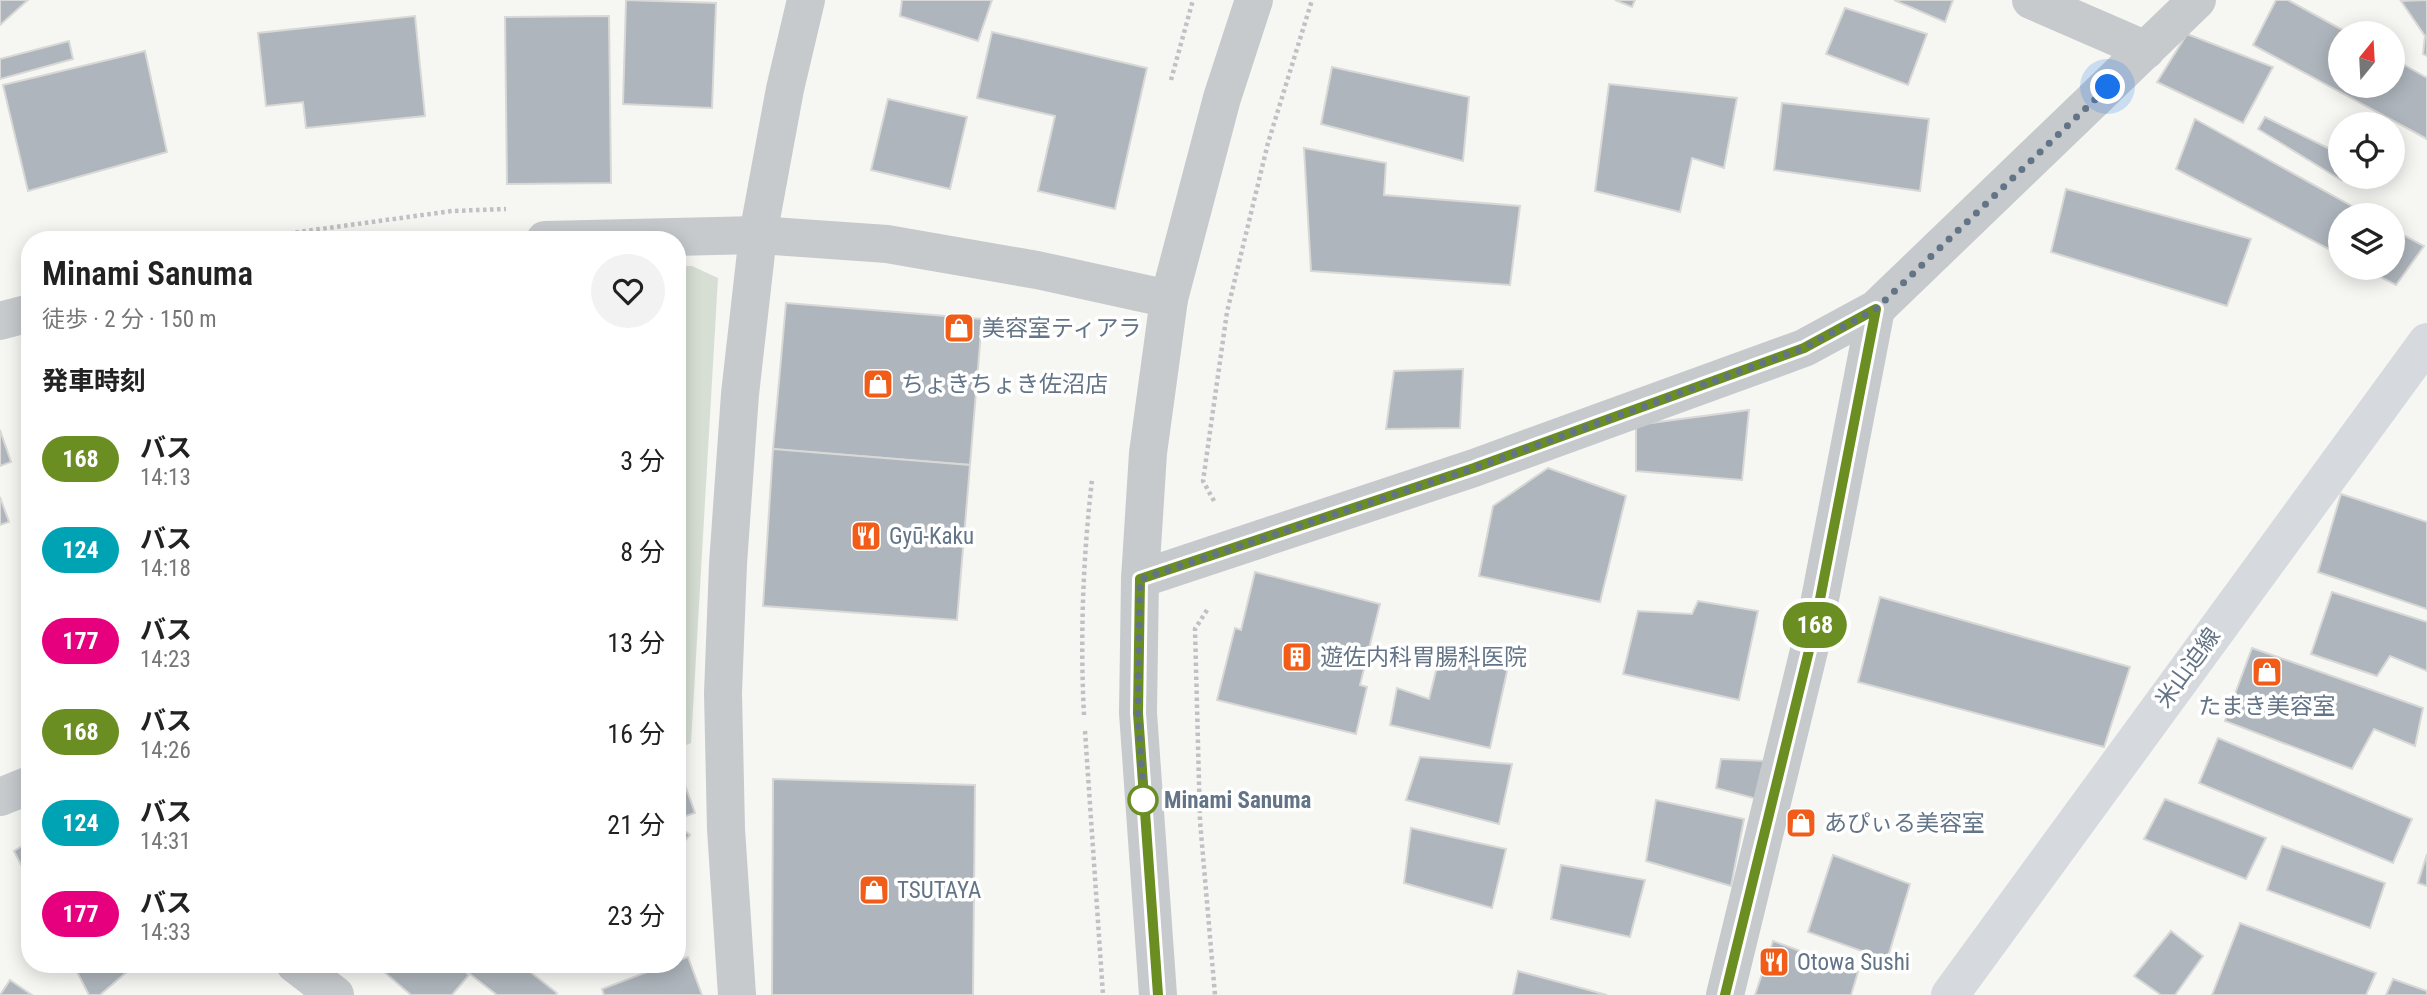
<!DOCTYPE html>
<html lang="ja">
<meta charset="utf-8">
<style>
:root{--surface:#fff;--page:#f2f2f2;--text:#222;--muted:#767676}
body{margin:0;font-family:"Roboto Condensed","Noto Sans JP",sans-serif;background:var(--page);color:var(--text);height:100vh;display:flex;flex-direction:column;font-size:26px;white-space:nowrap}
*{box-sizing:border-box;margin:0}
p{font-size:23px;color:var(--muted)}
.icon{flex:none;width:38px;height:38px;fill:none;stroke:currentColor;stroke-width:2;stroke-linecap:round;stroke-linejoin:round}
.map{position:relative;flex:1;overflow:hidden}
.drawer{position:absolute;left:21px;top:231px;width:665px;height:742px;display:flex;flex-direction:column;background:var(--surface);border-radius:28px;box-shadow:0 4px 18px #0003}
.drawer>*{flex:none}
.badge{padding:0 14px;border-radius:23px;font-size:24px;line-height:46px}
.needle{width:46px;rotate:18deg}
.fabs{position:absolute;left:2328px;top:21px;display:grid;gap:14px}
.fabs a{display:grid;place-items:center;width:77px;height:77px;border-radius:50%;background:var(--surface);box-shadow:0 4px 18px #0003;font-size:35px}
.you{position:absolute;width:35px;height:35px;margin:-18px;border:5px solid #fff;border-radius:50%;background:#1a73e8;box-shadow:0 0 0 10px #1a73e833}
.map>.badge{position:absolute;translate:-50% -50%;box-shadow:0 0 0 4px #fff}
h2{padding:0 21px;font-size:26px;line-height:63px}
.round{display:grid;place-items:center;flex:none;width:74px;height:74px;border-radius:37px;background:var(--page)}
.summary{display:flex;align-items:center;justify-content:space-between;height:119px;padding:0 21px}
h1{font-size:33px;font-weight:600;line-height:52px}
ul{padding:0;list-style:none}
li{display:flex;align-items:center;gap:21px;height:91px;padding:0 21px}
li div{flex:1}
li b{display:block;font-size:26px}
li em{font-style:normal}
li .badge{min-width:77px;font-weight:700;text-align:center}
.map>svg:first-child{display:block}
</style>
<div class="map">
<svg width="2427" height="995" viewBox="0 0 2427 995">
<rect width="100%" height="100%" fill="#f6f7f3"/>
<path fill="#d7dfd4" d="M677 266H692L718 278 691 743 677 749Z"/>
<g fill="#aeb5bc" stroke="#d8d8d6" stroke-width="2">
<path d="M0 0H28L0 25Z"/>
<path d="M626 0 716 3 712 108 623 104Z"/>
<path d="M902 0H992L978 41 900 16Z"/>
<path d="M1615 0H1635L1632 7Z"/>
<path d="M1894 0H1953L1945 22Z"/>
<path d="M2276 0H2288L2348 33H2340V86H2392V58L2427 78V139L2253 45Z"/>
<path d="M2427 0V56L2423 54 2425 36 2401 1Z"/>
<path d="M1845 8 1927 34 1908 85 1826 54Z"/>
<path d="M415 16 425 116 306 128 303 102 266 106 258 33Z"/>
<path d="M609 16 611 183 507 184 505 17Z"/>
<path d="M992 32 1147 68 1115 209 1038 191 1055 116 977 98Z"/>
<path d="M2187 34 2273 67 2243 123 2157 82Z"/>
<path d="M69 41 73 59 0 79V59Z"/>
<path d="M145 51 167 152 28 191 3 85Z"/>
<path d="M1332 67 1469 97 1463 161 1321 124Z"/>
<path d="M1609 84 1737 98 1724 168 1692 158 1680 212 1595 191Z"/>
<path d="M888 99 967 117 950 189 871 170Z"/>
<path d="M1782 103 1929 119 1920 191 1774 170Z"/>
<path d="M2265 117 2340 154 2341 180 2258 129Z"/>
<path d="M2195 119 2368 215H2340V255L2176 169Z"/>
<path d="M1304 148 1386 163 1384 195 1520 206 1510 285 1311 271Z"/>
<path d="M2066 189 2251 239 2227 306 2051 252Z"/>
<path d="M2392 229 2424 246 2396 285 2363 268H2392Z"/>
<path d="M786 303 982 319 970 465 773 449Z"/>
<path d="M1463 369 1460 428 1386 429 1394 371Z"/>
<path d="M1749 410 1742 480 1636 471V425Z"/>
<path d="M0 430 11 462 0 466Z"/>
<path d="M773 449 970 465 957 620 763 606Z"/>
<path d="M1548 468 1626 496 1600 602 1479 576 1493 506Z"/>
<path d="M2341 494 2427 522V609L2318 572Z"/>
<path d="M0 497 9 522 0 525Z"/>
<path d="M1255 572 1380 604 1360 685 1367 687 1356 734 1217 700 1235 628 1241 630Z"/>
<path d="M2332 592 2427 622V671L2390 656 2377 676 2311 654Z"/>
<path d="M1880 597 2130 667 2104 747 1858 682Z"/>
<path d="M1698 601 1758 611 1739 700 1623 674 1638 611 1692 614Z"/>
<path d="M1442 647 1510 658 1490 748 1390 725 1397 688 1429 699Z"/>
<path d="M2252 648 2423 708 2415 746 2374 729 2352 769 2225 721Z"/>
<path d="M2218 738 2412 819 2393 863 2199 783Z"/>
<path d="M1420 757 1512 764 1499 824 1406 800Z"/>
<path d="M1721 759 1765 761 1757 799 1716 788Z"/>
<path d="M677 763 695 813 677 819Z"/>
<path d="M773 779 975 785 973 995H772Z"/>
<path d="M2165 799 2266 838 2246 879 2144 839Z"/>
<path d="M1656 800 1744 819 1731 886 1646 861Z"/>
<path d="M677 825 690 835 677 850Z"/>
<path d="M1411 828 1506 849 1492 908 1404 883Z"/>
<path d="M30 841V882L14 851Z"/>
<path d="M2282 846 2385 883 2370 928 2267 890Z"/>
<path d="M2427 854V886L2418 883Z"/>
<path d="M1833 855 1910 884 1887 960 1808 932Z"/>
<path d="M1561 865 1645 880 1630 937 1551 919Z"/>
<path d="M2240 923 2376 973 2366 995H2212Z"/>
<path d="M2171 931 2203 956 2175 995H2161L2134 976Z"/>
<path d="M1773 941 1858 972 1851 995H1755Z"/>
<path d="M688 957 702 995H604L602 989 668 964H677V961Z"/>
<path d="M73 964H127L130 969 100 995H89Z"/>
<path d="M375 964H458L469 975 452 995H411Z"/>
<path d="M471 964H520L557 993 555 995H497L466 971Z"/>
<path d="M1518 971 1607 995H1513Z"/>
<path d="M2393 979 2427 991V995H2386Z"/>
<path d="M10 980 32 995H0Z"/>
</g>
<g fill="none" stroke-linecap="round" stroke-linejoin="round">
<g stroke="#bfc1c4" stroke-width="4.5" stroke-dasharray="3.5 3.5" stroke-linecap="butt">
<path d="M1171 80 1193 0"/>
<path d="M240 240 452 211 506 209"/>
<path d="M1214 501 1203 481 1227 312 1268 143 1312 0"/>
<path d="M1207 610 1195 629 1200 821 1215 995"/>
<path d="M1084 715C1080 638 1083 557 1092 480"/>
<path d="M1085 731 1103 995"/>
</g>
<g stroke="#c6cacd" stroke-width="38">
<path d="M2031 0 2146 50"/>
<path d="M545 240 758 235 887 244 1037 270 1169 299"/>
<path d="M0 321 30 313"/>
<path d="M1140 579 1474 468 1804 348 1876 309 2197 0"/>
<path d="M0 797 30 785"/>
<path d="M295 964 335 995"/>
<path d="M737 995 726 829 723 693 728 564 740 394 758 235 785 89 806 0"/>
<path d="M1158 995 1138 713 1140 579 1148 453 1169 299 1222 98 1254 0"/>
<path d="M1725 995 1814 630 1876 309"/>
</g>
<path stroke="#d6dadf" stroke-width="38" d="M1950 995 2427 342"/>
</g>
<g fill="none" stroke-linecap="round" stroke-linejoin="round">
<g stroke="#fff" stroke-width="16">
<path id="line" d="M1158 995 1138 713 1140 579 1474 468 1804 348 1876 309 1814 630 1725 995"/>
</g>
<use href="#line" stroke="#6b8e23" stroke-width="10"/>
<path stroke="#637487" stroke-width="7" stroke-dasharray="0 12.6" d="M1143 800 1144 807 1138 713 1140 579 1474 468 1804 348 1876 309 2108 87"/>
</g>
<defs>
<g id="shop-square" transform="scale(1.575)"><rect x="-9" y="-9" width="18" height="18" rx="4" fill="#f15c19" stroke="#fff"/><path d="M-5-2.5h2.3a2.7 3.5 0 0 1 5.4 0H5L5.5 6h-11ZM-1.5-2.5h3a1.5 2.3 0 0 0-3 0Z" fill="#fff"/></g>
<g id="restaurant-square" transform="scale(1.575)"><rect x="-9" y="-9" width="18" height="18" rx="4" fill="#f15c19" stroke="#fff"/><path d="M-5-6h1v4h1v-4h1v4h1v-4h1v5L-1.5 .5V6h-2V.5L-5-1ZM5-6V6H3V1.5H1.5Q1.5-4 5-6Z" fill="#fff"/></g>
<g id="building-square" transform="scale(1.575)"><rect x="-9" y="-9" width="18" height="18" rx="4" fill="#f15c19" stroke="#fff"/><path d="M-4-6H4V6H1V3H-1V6H-4ZM-2.5-4.3h1.7v1.8h-1.7ZM.8-4.3h1.7v1.8H.8ZM-2.5-1h1.7V.8h-1.7ZM.8-1h1.7V.8H.8Z" fill="#fff"/></g>
</defs>
<g fill-rule="evenodd">
<use href="#shop-square" x="959" y="328"/>
<use href="#shop-square" x="878" y="384"/>
<use href="#restaurant-square" x="866" y="536"/>
<use href="#building-square" x="1297" y="657"/>
<use href="#shop-square" x="2267" y="672"/>
<use href="#shop-square" x="1801" y="823"/>
<use href="#shop-square" x="874" y="890"/>
<use href="#restaurant-square" x="1774" y="962"/>
</g>
<circle fill="#fff" stroke="#6b8e23" stroke-width="3.5" cx="1143" cy="800" r="14"/>
<g text-anchor="middle" dominant-baseline="central" stroke-width="7" stroke-linejoin="round" paint-order="stroke">
<g font-size="23" fill="#637487" stroke="#fff" text-anchor="start">
<text x="982" y="328">美容室ティアラ</text>
<text x="901" y="384">ちょきちょき佐沼店</text>
<text x="889" y="536">Gyū-Kaku</text>
<text x="1320" y="657">遊佐内科胃腸科医院</text>
<text x="2267" y="706" text-anchor="middle">たまき美容室</text>
<text x="1824" y="823">あぴぃる美容室</text>
<text x="897" y="890">TSUTAYA</text>
<text x="1797" y="962">Otowa Sushi</text>
</g>
<g font-size="23" fill="#637487" stroke="#fff">
<text transform="translate(2188 668) rotate(-54)">米山迫線</text>
</g>
<g font-size="23" font-weight="bold" fill="#637487" stroke="#fff" text-anchor="start">
<text x="1164" y="800">Minami Sanuma</text>
</g>
</g>
</svg>
<div class="fabs">
<a><svg class="needle" viewBox="-14 -14 28 28"><path d="M0-13l5 13h-10z" fill="#e53935"/><path d="M0 13l5-13h-10z" fill="#767676"/></svg></a>
<a><svg class="icon" aria-label="locate" viewBox="0 0 24 24"><circle cx="12" cy="12" r="6"/><path d="M12 2v4M12 18v4M2 12h4M18 12h4"/></svg></a>
<a><svg class="icon" aria-label="layers" viewBox="0 0 24 24"><path d="M12 4l9 5-9 5-9-5zM3 14l9 5 9-5"/></svg></a>
</div>
<div class="you" style="left:2108px;top:87px"></div>
<b class="badge" style="left:1815px;top:625px;background:#6b8e23;color:#fff">168</b>
<section class="drawer">
<div class="summary"><div><h1>Minami Sanuma</h1><p>徒歩 · 2 分 · 150 m</p></div><a class="round"><svg class="icon" aria-label="heart" viewBox="0 0 24 24"><path d="M12 20l-8-8c-3-5 5-10 8-4 3-6 11-1 8 4z"/></svg></a></div>
<h2>発車時刻</h2>
<ul>
<li><span class="badge" style="background:#6b8e23;color:#fff">168</span><div><b>バス</b><p>14:13</p></div><em>3 分</em></li>
<li><span class="badge" style="background:#00a3b4;color:#fff">124</span><div><b>バス</b><p>14:18</p></div><em>8 分</em></li>
<li><span class="badge" style="background:#e6007e;color:#fff">177</span><div><b>バス</b><p>14:23</p></div><em>13 分</em></li>
<li><span class="badge" style="background:#6b8e23;color:#fff">168</span><div><b>バス</b><p>14:26</p></div><em>16 分</em></li>
<li><span class="badge" style="background:#00a3b4;color:#fff">124</span><div><b>バス</b><p>14:31</p></div><em>21 分</em></li>
<li><span class="badge" style="background:#e6007e;color:#fff">177</span><div><b>バス</b><p>14:33</p></div><em>23 分</em></li>
</ul>
</section>
</div>
